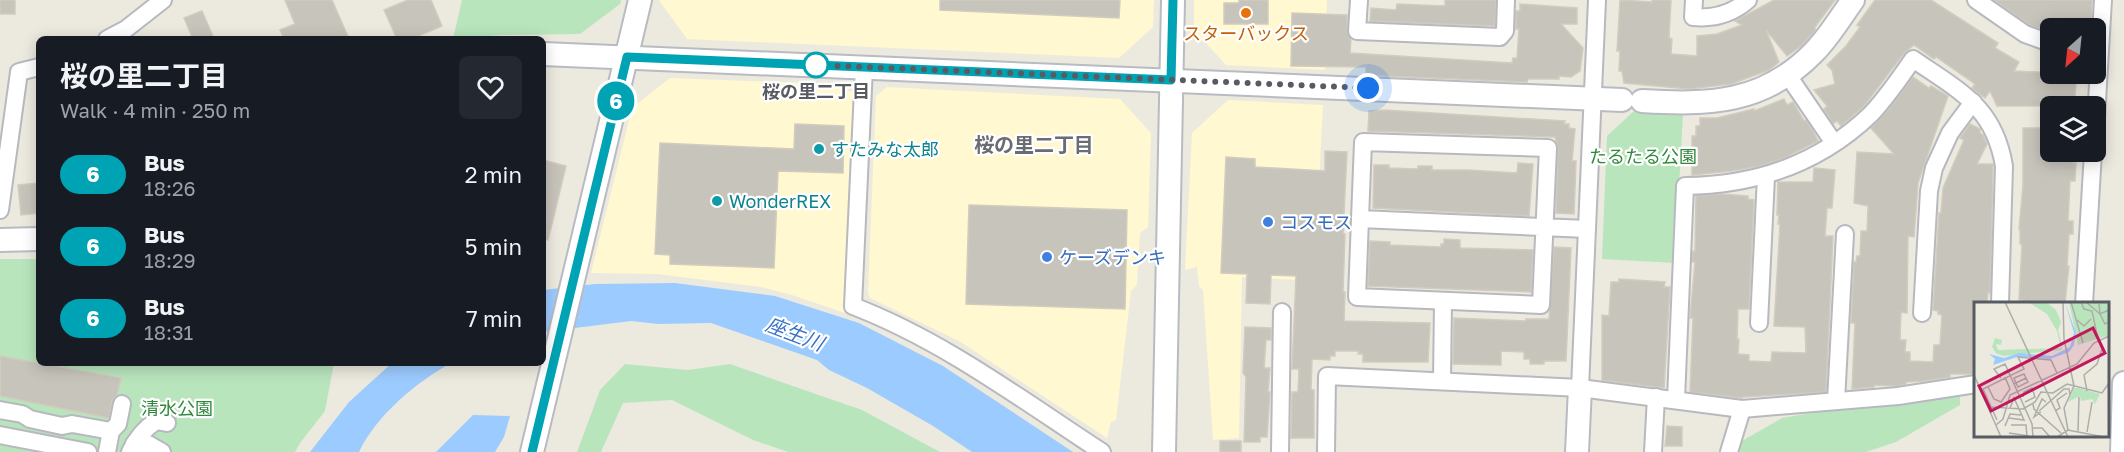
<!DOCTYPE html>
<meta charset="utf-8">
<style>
:root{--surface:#171b24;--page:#242831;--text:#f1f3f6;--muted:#9ea1a6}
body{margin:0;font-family:"Golos Text","Noto Sans JP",sans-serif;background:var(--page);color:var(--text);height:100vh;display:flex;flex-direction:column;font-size:22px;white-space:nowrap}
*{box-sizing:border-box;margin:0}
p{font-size:20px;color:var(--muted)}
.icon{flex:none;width:33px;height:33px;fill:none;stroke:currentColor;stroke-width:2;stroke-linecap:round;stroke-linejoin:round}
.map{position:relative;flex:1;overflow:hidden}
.panel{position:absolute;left:36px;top:36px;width:510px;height:330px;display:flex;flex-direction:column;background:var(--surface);border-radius:9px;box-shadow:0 3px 15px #0003}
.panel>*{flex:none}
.badge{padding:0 12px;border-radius:20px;font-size:21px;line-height:39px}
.needle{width:39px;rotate:207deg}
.tools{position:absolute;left:2040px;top:18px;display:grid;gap:12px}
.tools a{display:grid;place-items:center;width:66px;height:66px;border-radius:9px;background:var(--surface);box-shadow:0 3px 15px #0003;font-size:30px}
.you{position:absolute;width:30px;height:30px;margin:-15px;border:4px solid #fff;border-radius:50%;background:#1a73e8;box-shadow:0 0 0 9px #1a73e833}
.map>.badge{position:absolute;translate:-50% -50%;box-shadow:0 0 0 3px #fff}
.round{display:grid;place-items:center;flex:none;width:63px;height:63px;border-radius:9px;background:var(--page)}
.summary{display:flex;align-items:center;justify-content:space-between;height:102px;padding:0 24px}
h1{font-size:28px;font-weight:700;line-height:45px}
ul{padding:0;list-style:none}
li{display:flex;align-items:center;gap:18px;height:72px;padding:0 24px}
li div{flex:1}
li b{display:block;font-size:22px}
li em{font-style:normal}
li .badge{min-width:66px;font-weight:700;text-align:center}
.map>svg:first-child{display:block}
</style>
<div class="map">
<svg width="2124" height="452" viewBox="0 0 2124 452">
<rect width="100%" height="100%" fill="#eceadf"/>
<g fill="#fff8d1">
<path d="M659 0H1154L1153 27 1119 58 687 39Z"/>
<path d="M1194 0H1327L1325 70 1226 65 1194 30Z"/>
<path d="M670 78 837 84 854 93 845 313 792 295 761 287 657 274 591 273 632 108Z"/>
<path d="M887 87 1120 99 1151 133 1148 227 1140 233 1137 285 1131 291 1116 420 1111 422 1107 438 959 341 870 298 868 293 876 96Z"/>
<path d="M1228 100 1323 105 1314 281 1242 277 1239 438 1213 440 1203 290 1199 286 1197 267 1185 270 1192 133Z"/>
</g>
<g fill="#b9e5bd">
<path d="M462 0H621L620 4 580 34 501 35 453 39Z"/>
<path d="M1634 111 1683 114 1675 263 1602 259 1607 136Z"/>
<path d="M0 259H39V363H334L325 411 300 443 295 452H0Z"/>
<path d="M625 364 688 370 730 364 862 410 940 452H788L753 440 672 400 623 403 601 452H577L600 390Z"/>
<path d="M1960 393V405L1896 442 1866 452H1740V442L1782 418 1853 406Z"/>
</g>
<g fill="#9ccbff">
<path d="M675 283 775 296 859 323 943 366 1073 452H972L933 426 867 388 829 370 817 360 711 323 658 324 631 321 543 332V290L595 284Z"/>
<path d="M392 363H451C415 383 377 415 359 452H310L349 402Z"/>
<path d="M473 415 510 416 504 437 495 452H436Z"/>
</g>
<g fill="#c7c4bc" stroke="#d1ccbd" stroke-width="1.5">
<rect x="0" y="0" width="15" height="14"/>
<path d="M285 0H332L349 39H284L280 30 295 24Z"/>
<path d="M408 0H431L442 26 411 39H397L384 10Z"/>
<path d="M940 0H1120L1119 18 940 10Z"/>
<path d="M1239 0H1268V24H1224V3H1239Z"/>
<path d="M1445 0H1496L1495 26 1370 21 1371 8 1396 10 1397 4 1445 6Z"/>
<path d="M1620 0 1652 2V0H1671L1669 38 1672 39 1671 54 1697 56V36L1717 34 1742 25 1735 21 1774 0H1835L1815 27V31L1801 46 1787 56 1766 30 1779 62 1769 70 1731 84 1689 89 1624 83 1622 71H1619L1620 51H1617Z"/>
<path d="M1875 0H1931L1998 43 1995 48 2019 62 2014 71 2077 74 2074 106H1997L1990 91 1985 98 1972 88 1975 84 1936 57 1934 59 1914 45 1904 53 1864 106 1841 126 1837 121 1833 124 1824 109 1827 106 1814 90 1835 84 1832 70 1827 65 1846 46 1860 27 1857 25Z"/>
<path d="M1994 0H2092L2091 28H2050V32L2030 25Z"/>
<path d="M1520 4 1577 8V24H1561L1583 48 1580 71 1571 77 1559 76V79H1528L1527 82 1385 76 1366 74V67L1291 66 1292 13 1347 15V30L1351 39 1350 53 1512 63 1513 58H1517L1519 29H1516V11H1520Z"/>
<path d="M202 11 209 27 214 39H193L184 18Z"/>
<path d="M1913 77 1929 88 1931 86 1948 96 1918 183 1914 237 1908 236 1907 313 1901 312 1900 340H1906L1905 352H1910V361L1933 362 1934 345H1940L1942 315 1938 314V311L1933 310 1939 213H1941L1943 188 1964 140 1960 138 1970 124 1980 129V133L1983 135 1987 144 1977 164H1993V167L1990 293 1988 292 1987 303H1976V374H1950V377L1924 381 1906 382V384L1897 386 1874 385V387L1852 389 1855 323H1851L1854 262H1856L1857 256H1860L1861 231H1867L1868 206 1854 203 1857 152 1894 154 1871 128 1890 108Z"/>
<path d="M1784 99 1787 105 1793 102 1804 121 1806 120 1813 131 1818 141 1782 159 1759 166 1732 171 1692 175V136H1696V126H1700V118H1717L1754 109V111Z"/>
<path d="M1384 110 1565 121 1564 124H1569V128L1575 129 1572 161H1576L1574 214 1556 213 1558 148 1555 137 1368 131 1369 111Z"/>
<path d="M795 124 844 126 843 173 778 171 774 268 670 264V255L655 254 660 143 794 149Z"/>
<path d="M2023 128H2042L2041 152H2074L2073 163H2076L2075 181H2070L2068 221H2073V234H2069L2067 266H2069L2065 303H2021L2022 300H2019L2022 244H2020V229H2019L2023 186Z"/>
<path d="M1325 151 1347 152 1343 234H1345L1343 292H1345L1344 321 1430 323 1428 362H1363V354H1358L1359 351H1335V356H1330V360L1312 359 1311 390H1314V438H1291L1292 392H1298L1299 369H1292L1296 276 1271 275 1270 304 1246 303 1247 274 1221 273 1226 157 1255 159V167L1325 171Z"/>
<path d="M543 160 566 166 548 240 543 239Z"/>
<path d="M1518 163 1533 164 1529 216 1373 208 1374 165H1389V168L1418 169V166H1432V170H1468L1517 173Z"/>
<path d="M1814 168 1835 170 1832 208H1827L1825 236H1833L1826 392 1743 397 1742 398 1690 392 1693 318H1690L1695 262H1692L1693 251H1695L1696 196 1721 194 1748 196V199L1754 200 1749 309H1738L1737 339H1739L1738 354 1749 355V361L1771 362 1772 352 1806 353 1805 327 1774 326 1780 224H1778L1779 215H1777L1778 182H1813Z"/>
<path d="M39 183V213L21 215 18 185Z"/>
<path d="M969 205 1127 210 1125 309 966 304Z"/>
<path d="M1444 239 1460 240V248L1533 250 1531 292 1368 286 1370 241 1390 242V245L1441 247V244H1444Z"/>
<path d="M1554 247 1571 248 1566 361H1544V364H1530V359H1524V352L1501 351V365L1453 364 1454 318 1526 321V319H1549Z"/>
<path d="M1619 279 1665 282 1664 287H1670L1664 388 1602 380V315L1609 316 1611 282H1619Z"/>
<path d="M1245 327 1271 328V340H1266L1264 368H1270L1268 392H1270L1267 437H1260V442H1244L1246 377 1243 373Z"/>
<path d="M0 356 121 378 117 395 112 401 109 418 0 396Z"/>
<path d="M1667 426 1682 427V446H1665Z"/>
<rect x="1220" y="441" width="21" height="11"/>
</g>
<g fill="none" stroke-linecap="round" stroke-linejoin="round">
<g stroke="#b7b9bf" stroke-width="20">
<g id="street">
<path d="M1359 0 1357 31 1500 37 1505 31 1506 0"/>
<path d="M1694 0 1693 17C1714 19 1732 14 1748 0"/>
<path d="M1976 0 2025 34 2050 43"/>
<path d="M107 39 126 29 163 0"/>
<path d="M864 67 853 306C944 341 1022 400 1102 452"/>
<path d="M1787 74 1834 143"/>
<path d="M2096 118 2103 0"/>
<path d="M0 210 19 72 39 67"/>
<path d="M1360 219 1357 297 1541 305 1548 148 1363 142 1360 219 1587 229"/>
<path d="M2084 304 2093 152"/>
<path d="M1922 313 1929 191 1934 168 1950 133 1973 102"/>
<path d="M1759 323 1766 176"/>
<path d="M1442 381 1443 301"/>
<path d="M1580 388 1597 0"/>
<path d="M1676 399 1685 186C1757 185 1819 164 1871 114 1887 97 1900 78 1913 59 1959 91 1994 106 2004 166L2000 304"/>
<path d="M1836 401 1845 234"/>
<path d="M0 410 22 414 30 419 62 426 72 424 111 431"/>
<path d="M0 435 88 452"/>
<path d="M134 444H148L162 452"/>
<path d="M107 452 111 431 118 424 122 404"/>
<path d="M130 452C136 439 144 429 156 421L167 423"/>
<path d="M1280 452 1282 312"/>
<path d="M1326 452 1327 376 1580 388 1742 409 1898 396 1976 384"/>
<path d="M1653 452 1656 397"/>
<path d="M1729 452 1742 409"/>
</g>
</g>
<g stroke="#b8bbc2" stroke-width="26">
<g id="secondary">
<path d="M543 54 1622 100"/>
<path d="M1642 101C1708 105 1764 104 1814 52 1829 37 1840 18 1853 0"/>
<path d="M0 240 39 239"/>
<path d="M532 452 640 0"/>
<path d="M1164 452 1173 0"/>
<path d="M1577 452 1580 388"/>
<path d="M2122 452 2124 383"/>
</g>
</g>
<use href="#street" stroke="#fff" stroke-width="16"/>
<use href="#secondary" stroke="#fff" stroke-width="22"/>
</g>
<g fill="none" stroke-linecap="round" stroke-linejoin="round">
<g stroke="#fff" stroke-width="14">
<path id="line" d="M532 452 627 57 1171 80 1173 0"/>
</g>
<use href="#line" stroke="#00a3b4" stroke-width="9"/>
<path stroke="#585b61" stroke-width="6" stroke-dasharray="0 10.8" d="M816 65 1368 88"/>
</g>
<circle fill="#e8710a" stroke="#fff" stroke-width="2" cx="1246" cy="13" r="6"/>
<circle fill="#fff" stroke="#00a3b4" stroke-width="3" cx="816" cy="65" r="12"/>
<g fill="#0f9aa8" stroke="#fff" stroke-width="2">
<circle cx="819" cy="149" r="6"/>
<circle cx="717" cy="201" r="6"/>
</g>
<g fill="#3f7fe0" stroke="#fff" stroke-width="2">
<circle cx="1268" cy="222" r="6"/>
<circle cx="1047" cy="257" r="6"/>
</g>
<g text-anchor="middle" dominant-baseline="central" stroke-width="4.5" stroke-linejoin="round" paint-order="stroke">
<g font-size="18" fill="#c56008" stroke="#fff">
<text x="1246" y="33">スターバックス</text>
</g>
<g font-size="18" font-weight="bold" fill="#585b61" stroke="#fff">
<text x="816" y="91">桜の里二丁目</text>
</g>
<g font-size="18" fill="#0d838f" stroke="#fff" text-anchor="start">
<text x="831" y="149">すたみな太郎</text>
<text x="729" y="201">WonderREX</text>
</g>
<g font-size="18" fill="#31873d" stroke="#fff">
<text x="1643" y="156">たるたる公園</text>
<text x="177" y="408">清水公園</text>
</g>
<g font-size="18" fill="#366cbe" stroke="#fff" text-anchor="start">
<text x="1280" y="222">コスモス</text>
<text x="1059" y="257">ケーズデンキ</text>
</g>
<g font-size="20" font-weight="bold" fill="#696d73" stroke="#fff">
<text x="1034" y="144">桜の里二丁目</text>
</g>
<g font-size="20" font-style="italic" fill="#3b72c6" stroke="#fff">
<text transform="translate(795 333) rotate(21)">座生川</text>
</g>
</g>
<g transform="translate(1974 302)">
<rect width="135" height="135" fill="#eceadf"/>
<path d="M54 0H72L82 8 87 20 84 28 87 39 88 48 29 54 22 51 18 45 21 36 28 38 27 43 22 42 24 48 87 46 83 29 73 12ZM95 0H135V33L104 43ZM100 86H104L126 92 121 102 118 97 107 99 106 94 94 100Z" fill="#b9e5bd"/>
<path d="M91 0 102 31 100 43 95 50 76 57 43 55 19 63 21 57 15 52 30 56 45 51 78 54 96 45 100 31Z" fill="#9ccbff"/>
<path fill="none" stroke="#adada9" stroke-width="1.5" d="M31 0 94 135M89 0 90 37 100 84M97 0 109 41M107 0 110 7 118 9 123 32M112 0 126 12 131 22 135 20M125 2 126 12 135 8M103 18 110 24 117 17M0 73 27 135M27 76 20 67 31 62 58 122 59 135M40 82 52 76 54 80 44 85 42 81 40 76 50 72 52 76M14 85 20 97 27 100 36 87 31 75M113 89 110 73 123 62 128 47 125 38M49 95 50 90 58 86 61 95 51 100M59 102 60 107 87 131M17 105 49 107 61 100 67 90 79 91 93 82 128 91 135 81M65 109 90 87H95L96 93M81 109 86 106 83 98 93 91M67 110 60 115 68 97 72 100M35 116 50 118 40 96 36 106M23 118 9 87 50 67 44 55 77 58 83 71M22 123 29 117 36 93 103 62 120 41 135 34M37 123H52L53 135M31 124 36 112 47 113M59 126H68L76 135M94 128 90 106 100 84M104 129 105 95M113 130 118 100M35 131 55 134M83 135 94 128 130 135"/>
<path fill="#c2185b" fill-opacity="0.15" stroke="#c2185b" stroke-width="3" d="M119 26 131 51 17 109 5 84Z"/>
<rect width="135" height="135" fill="none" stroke="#585b61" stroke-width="3"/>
</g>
</svg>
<div class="tools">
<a><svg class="needle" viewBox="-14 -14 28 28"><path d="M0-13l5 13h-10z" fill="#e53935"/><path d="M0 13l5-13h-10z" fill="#9ea1a6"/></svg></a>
<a><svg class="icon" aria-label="layers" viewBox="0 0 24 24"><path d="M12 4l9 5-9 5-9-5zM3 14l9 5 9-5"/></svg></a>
</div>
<div class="you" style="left:1368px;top:88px"></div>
<b class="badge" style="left:616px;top:101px;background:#00a3b4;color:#fff">6</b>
<section class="panel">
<div class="summary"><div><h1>桜の里二丁目</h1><p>Walk · 4 min · 250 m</p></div><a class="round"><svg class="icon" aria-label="heart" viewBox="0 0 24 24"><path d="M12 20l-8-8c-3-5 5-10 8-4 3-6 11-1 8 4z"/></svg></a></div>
<ul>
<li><span class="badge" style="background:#00a3b4;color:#fff">6</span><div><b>Bus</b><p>18:26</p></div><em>2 min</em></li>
<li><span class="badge" style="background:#00a3b4;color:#fff">6</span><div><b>Bus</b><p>18:29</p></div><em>5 min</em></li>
<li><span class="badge" style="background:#00a3b4;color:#fff">6</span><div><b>Bus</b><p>18:31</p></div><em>7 min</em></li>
</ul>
</section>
</div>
